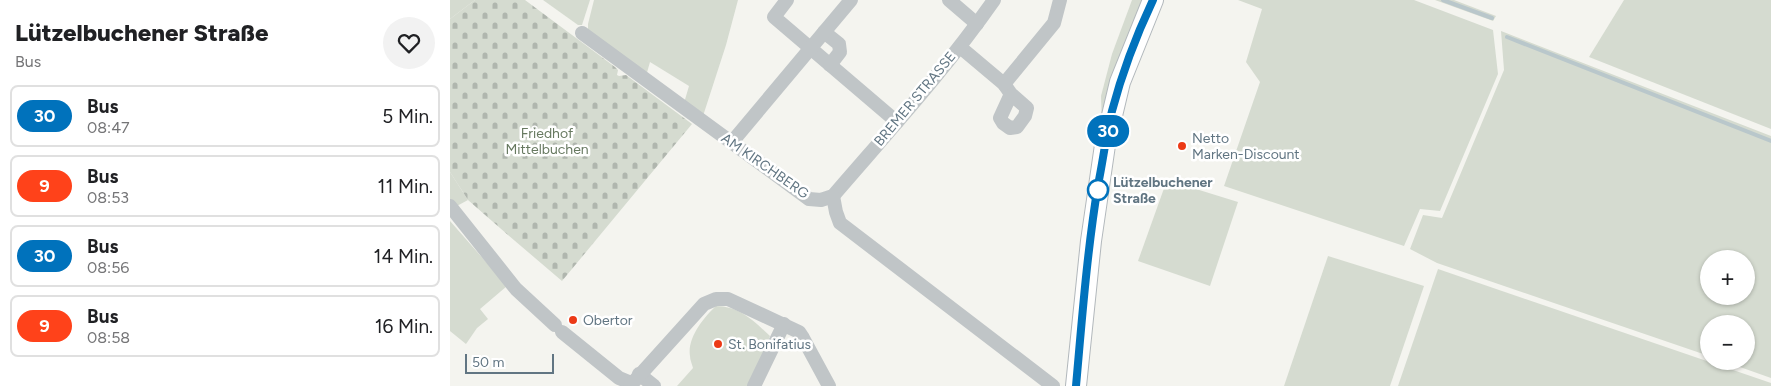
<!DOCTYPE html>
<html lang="de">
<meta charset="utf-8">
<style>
:root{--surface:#fff;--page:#f2f2f2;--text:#202124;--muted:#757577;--line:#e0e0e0}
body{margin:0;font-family:Figtree,sans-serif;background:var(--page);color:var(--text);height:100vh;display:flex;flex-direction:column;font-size:19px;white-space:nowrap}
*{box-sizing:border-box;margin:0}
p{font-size:16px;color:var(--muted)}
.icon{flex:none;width:28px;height:28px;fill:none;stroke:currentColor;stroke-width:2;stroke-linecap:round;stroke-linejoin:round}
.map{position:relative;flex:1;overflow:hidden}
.sheet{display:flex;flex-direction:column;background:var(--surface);width:450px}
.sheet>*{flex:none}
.badge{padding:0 10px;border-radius:16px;font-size:18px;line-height:32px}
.buttons{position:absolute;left:1250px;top:250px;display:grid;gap:10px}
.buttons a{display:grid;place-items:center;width:55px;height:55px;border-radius:50%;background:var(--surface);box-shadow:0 1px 4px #0004;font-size:25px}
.scale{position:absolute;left:15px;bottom:12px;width:89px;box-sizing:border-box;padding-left:5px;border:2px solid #617582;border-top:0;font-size:14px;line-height:18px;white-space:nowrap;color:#617582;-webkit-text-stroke:4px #fff;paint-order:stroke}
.map>.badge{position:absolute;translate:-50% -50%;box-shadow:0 0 0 2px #fff}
.round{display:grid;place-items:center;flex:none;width:52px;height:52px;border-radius:26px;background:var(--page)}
.headline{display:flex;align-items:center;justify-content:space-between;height:85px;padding:0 15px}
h1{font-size:24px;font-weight:800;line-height:38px}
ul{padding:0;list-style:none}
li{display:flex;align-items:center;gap:15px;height:62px;margin:0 10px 8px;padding:0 5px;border:2px solid var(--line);border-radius:8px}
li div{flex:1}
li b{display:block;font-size:19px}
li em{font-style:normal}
li .badge{min-width:55px;font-weight:700;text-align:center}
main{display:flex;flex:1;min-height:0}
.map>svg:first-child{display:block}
</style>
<main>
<section class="sheet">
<div class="headline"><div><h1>Lützelbuchener Straße</h1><p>Bus</p></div><a class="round"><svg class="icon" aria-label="heart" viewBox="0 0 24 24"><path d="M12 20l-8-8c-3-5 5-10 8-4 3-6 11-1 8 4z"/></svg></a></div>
<ul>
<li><span class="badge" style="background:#0072bc;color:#fff">30</span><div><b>Bus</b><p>08:47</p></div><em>5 Min.</em></li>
<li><span class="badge" style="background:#ff421a;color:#fff">9</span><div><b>Bus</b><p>08:53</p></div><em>11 Min.</em></li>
<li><span class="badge" style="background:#0072bc;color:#fff">30</span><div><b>Bus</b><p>08:56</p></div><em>14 Min.</em></li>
<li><span class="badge" style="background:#ff421a;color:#fff">9</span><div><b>Bus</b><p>08:58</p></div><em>16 Min.</em></li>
</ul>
</section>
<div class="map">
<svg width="1321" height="386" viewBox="0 0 1321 386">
<defs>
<pattern id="cemetery-stones" width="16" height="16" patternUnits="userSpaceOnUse" patternTransform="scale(1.25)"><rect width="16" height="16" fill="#d5dbd0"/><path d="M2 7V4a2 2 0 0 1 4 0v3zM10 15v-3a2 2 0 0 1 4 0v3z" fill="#b0b6ae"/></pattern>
</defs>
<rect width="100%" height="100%" fill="#f4f4ef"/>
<g fill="#d5dbd0" fill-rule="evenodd">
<path d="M0 0H25L0 19Z"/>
<path d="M93 0H140L132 25H128Z"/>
<path d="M144 0H288L276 45 253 116 234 103 239 86 200 62 196 76 138 31V24Z"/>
<path d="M682 0H693L652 126 651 96 662 54Z"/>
<path d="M788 0H964L1043 30 1048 74 990 211 970 209 954 246 774 186 810 82 796 62 812 9Z"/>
<path d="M985 0H1004L1046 16 1043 21Z"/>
<path d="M1174 0H1321V129L1139 57Z"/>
<path d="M1051 31 1321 136V378L1273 361H1296V324H1259V356L987 263 960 249 973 215 992 218 1054 70ZM1259 259H1296V296H1259Z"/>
<path d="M0 172 18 200 5 207 0 200Z"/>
<path d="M717 180 788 202 760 286 688 261Z"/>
<path d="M0 221 57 286 30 309 38 319 27 328 16 344 0 331Z"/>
<path d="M878 256 974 286 940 386H834Z"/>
<path d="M988 269 1321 383V386H948Z"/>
<path d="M266 306C289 306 304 321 320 336L300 386H227L243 368C242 364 240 360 240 356 237 338 254 317 266 306Z"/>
</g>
<path fill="url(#cemetery-stones)" d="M25 0H75L165 67 168 70 167 75 169 76 176 75 242 124 112 281 58 235 18 200 0 172V19Z"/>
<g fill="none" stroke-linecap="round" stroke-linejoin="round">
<g stroke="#b9c7cb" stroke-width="4">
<path d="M993 0 1042 18"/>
<path d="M1057 37 1321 141"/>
</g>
<g stroke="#b2b8bc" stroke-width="22">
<path id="secondary" d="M626 386 641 241 655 145 670 82 703 0"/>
</g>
<g stroke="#c0c5c7" stroke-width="14">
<path d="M337 0 324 17 447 122"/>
<path d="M499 0 527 24"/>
<path d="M374 32 389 44 390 52 380 65"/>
<path d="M132 33 359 199 371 200 383 196C438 132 496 69 544 0"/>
<path d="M510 47 554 84 561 94 550 118 553 123 560 128 567 127 575 116 577 108 561 94"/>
<path d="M554 84 604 23 610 0"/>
<path d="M282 142 401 0"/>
<path d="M383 196 386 212 390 223 603 386"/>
<path d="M0 206 66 289 105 325"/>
<path d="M112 332 169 378 181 383"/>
<path d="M189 374 204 386"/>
<path d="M180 386 254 304 266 299H278L349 332 353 338 379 386"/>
<path d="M304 386 334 324"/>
</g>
<use href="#secondary" stroke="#fff" stroke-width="20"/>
</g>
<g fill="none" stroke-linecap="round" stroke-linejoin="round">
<g stroke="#fff" stroke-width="11">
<path id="line" d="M626 386C632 319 637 252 648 185 653 161 656 135 662 111 672 73 686 36 703 0"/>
</g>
<use href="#line" stroke="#0072bc" stroke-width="8"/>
</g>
<g fill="#ec3a16" stroke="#fff" stroke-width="2">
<circle cx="732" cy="146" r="5"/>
<circle cx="123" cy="320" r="5"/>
<circle cx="268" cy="344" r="5"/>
</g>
<circle fill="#fff" stroke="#0072bc" stroke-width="2.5" cx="648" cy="190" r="10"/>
<g text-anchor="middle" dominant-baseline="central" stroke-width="5" stroke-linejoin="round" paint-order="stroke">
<g font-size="14" fill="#617582" stroke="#fff">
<text transform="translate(465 99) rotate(-50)">BREMER STRASSE</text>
<text transform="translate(315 166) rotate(35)">AM KIRCHBERG</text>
</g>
<g font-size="14" fill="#677960" stroke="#fff">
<text x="97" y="133">Friedhof<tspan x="97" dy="16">Mittelbuchen</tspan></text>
</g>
<g font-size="14" fill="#617582" stroke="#fff" text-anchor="start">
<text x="742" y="138">Netto<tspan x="742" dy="16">Marken-Discount</tspan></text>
<text x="133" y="320">Obertor</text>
<text x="278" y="344">St. Bonifatius</text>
</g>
<g font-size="14" font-weight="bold" fill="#617582" stroke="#fff" text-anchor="start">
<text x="663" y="182">Lützelbuchener<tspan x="663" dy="16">Straße</tspan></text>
</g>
</g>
</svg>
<div class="buttons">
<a>+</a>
<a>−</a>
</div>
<div class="scale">50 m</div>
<b class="badge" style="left:658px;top:131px;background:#0072bc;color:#fff">30</b>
</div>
</main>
